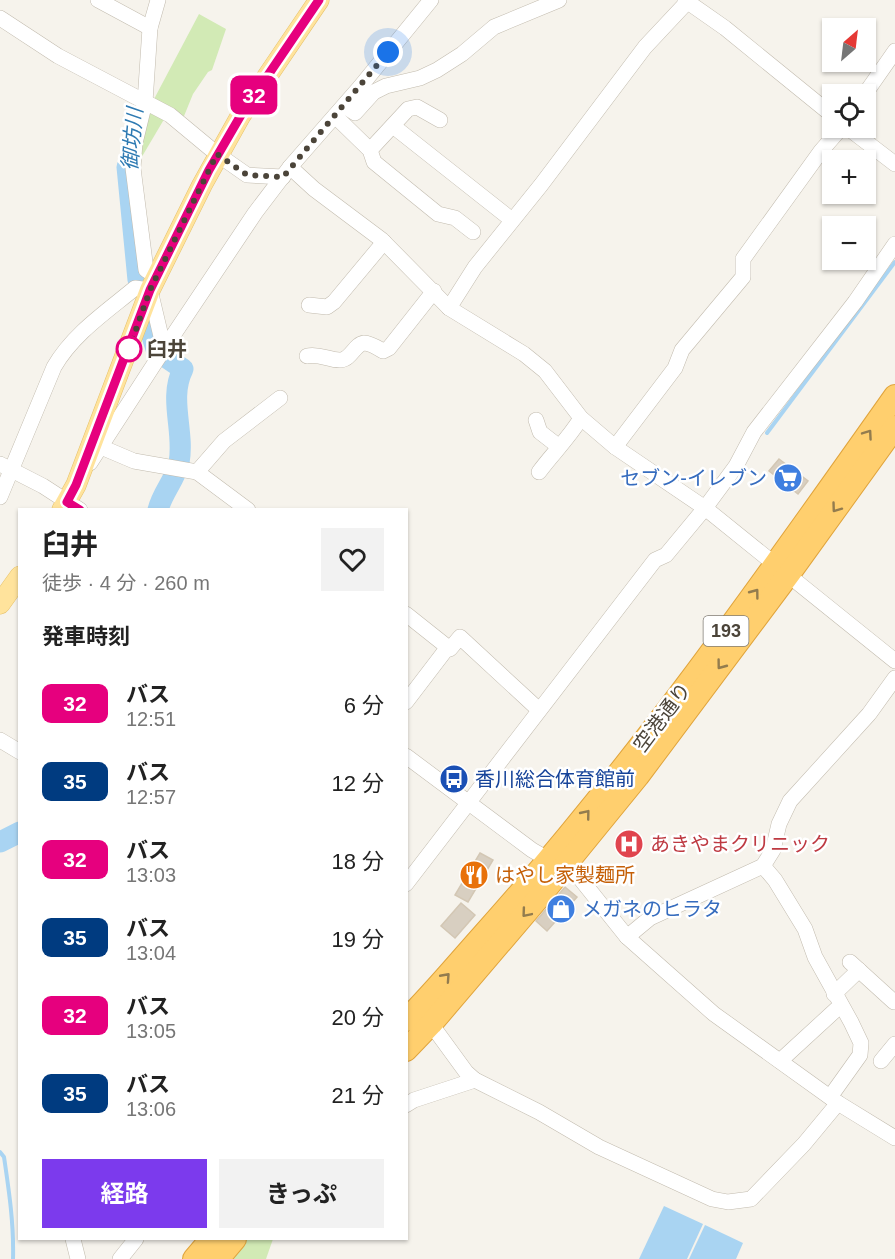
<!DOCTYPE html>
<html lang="ja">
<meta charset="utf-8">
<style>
:root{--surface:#fff;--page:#f2f2f2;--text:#222;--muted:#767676;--accent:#7c3aed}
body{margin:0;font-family:Arial,"Noto Sans JP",sans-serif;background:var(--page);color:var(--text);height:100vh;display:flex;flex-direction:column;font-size:22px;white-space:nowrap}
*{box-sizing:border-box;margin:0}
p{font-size:20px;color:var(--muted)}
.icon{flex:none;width:33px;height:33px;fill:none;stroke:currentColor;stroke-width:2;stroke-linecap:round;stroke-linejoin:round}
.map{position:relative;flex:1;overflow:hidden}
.details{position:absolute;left:18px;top:508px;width:390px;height:732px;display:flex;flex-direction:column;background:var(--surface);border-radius:0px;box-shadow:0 2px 4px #0004}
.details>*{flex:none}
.badge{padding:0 12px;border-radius:9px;font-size:21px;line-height:39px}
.needle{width:39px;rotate:28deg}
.buttons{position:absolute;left:822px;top:18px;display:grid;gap:12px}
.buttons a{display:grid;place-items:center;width:54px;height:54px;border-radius:0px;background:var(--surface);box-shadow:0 2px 4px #0004;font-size:30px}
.you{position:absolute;width:30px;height:30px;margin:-15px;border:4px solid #fff;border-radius:50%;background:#1a73e8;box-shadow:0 0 0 9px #1a73e833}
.map>.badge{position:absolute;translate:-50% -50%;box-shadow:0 0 0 3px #fff}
h2{padding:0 24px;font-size:22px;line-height:54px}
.round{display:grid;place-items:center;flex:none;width:63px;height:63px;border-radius:0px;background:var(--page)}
.summary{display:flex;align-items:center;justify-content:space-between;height:102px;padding:0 24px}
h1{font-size:28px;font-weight:700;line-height:45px}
.button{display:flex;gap:12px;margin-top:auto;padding:12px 24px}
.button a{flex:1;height:69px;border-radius:0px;background:var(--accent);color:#fff;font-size:24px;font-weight:700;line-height:69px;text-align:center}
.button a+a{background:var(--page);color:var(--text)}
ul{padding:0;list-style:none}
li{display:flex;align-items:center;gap:18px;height:78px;padding:0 24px}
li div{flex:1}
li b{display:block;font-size:22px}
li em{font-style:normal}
li .badge{min-width:66px;font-weight:700;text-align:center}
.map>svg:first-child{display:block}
</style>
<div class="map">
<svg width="895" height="1259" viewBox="0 0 895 1259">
<rect width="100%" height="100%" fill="#f6f3ec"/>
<g fill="#d2eab5">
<path d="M199 14 226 29 212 70 208 72 193 94 182 121 153 101Z"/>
<path d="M150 107 166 116 137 165Z"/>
<path d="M243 1239H273L266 1259H227Z"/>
</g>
<g fill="#a9d4f2">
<path d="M664 1206 703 1224 687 1259H639Z"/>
<path d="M705 1225 743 1243 736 1259H689Z"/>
</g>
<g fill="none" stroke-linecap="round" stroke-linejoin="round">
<g stroke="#a9d4f2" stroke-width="4">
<path d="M767 433 895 262"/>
<path d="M0 1152 4 1157C9 1191 14 1224 13 1259"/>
</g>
<g stroke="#a9d4f2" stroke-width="21">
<path d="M127 167 138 280"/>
<path d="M150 330 157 352"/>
<path d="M158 510C162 493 175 480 179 463 185 431 168 399 183 369L164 356"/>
<path d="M0 842 20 832"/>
</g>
</g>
<g fill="#d8cfc1" stroke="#d3c7b4" stroke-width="1.5">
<path d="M779 459 808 481 798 494 769 471Z"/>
<path d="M480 853 493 860 468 902 455 895Z"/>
<path d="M565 887 577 897 547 931 536 921Z"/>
<path d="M461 903 475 915 455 938 441 926Z"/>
</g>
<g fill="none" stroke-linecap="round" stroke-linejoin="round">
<g stroke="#c2bbae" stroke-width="16">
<g id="minor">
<path d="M98 0 150 28"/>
<path d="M685 0 725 28 832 115"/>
<path d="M0 18 58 56 170 115 217 154 247 175 283 177"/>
<path d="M865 94 895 51"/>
<path d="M344 106 355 113 374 92 386 86 420 78 437 70 462 54 494 27 559 0"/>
<path d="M335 116 370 150 374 162 438 214 455 218 473 232"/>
<path d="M393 126 512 220"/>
<path d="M848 128 895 164"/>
<path d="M370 150 408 109 417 107 440 120"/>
<path d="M290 167 314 189 382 240 449 308 524 354 545 371 581 418 615 447 705 508 895 661"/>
<path d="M157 277 146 270 133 168 135 143 145 102 150 28 158 0"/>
<path d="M309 305 327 307 334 302 384 242"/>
<path d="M449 308 475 267 541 185 645 47 689 0"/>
<path d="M307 356C320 353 330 361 341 360 351 359 355 344 364 343 370 343 378 348 383 351L389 348 434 291"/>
<path d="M536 420 540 432 558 446"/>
<path d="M101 447 134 461 197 472 248 510"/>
<path d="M615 447 675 368 682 350 743 277V259L821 151 841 128"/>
<path d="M90 463 164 349 255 213 290 167 360 87 431 0"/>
<path d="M0 464 43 486 80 510"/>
<path d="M197 472 224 441 280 398"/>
<path d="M539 472C553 453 569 438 581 418"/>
<path d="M0 497 54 367C73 334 106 312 135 288L150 290 164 349"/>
<path d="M406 614 450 649 460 637 539 710"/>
<path d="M406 702 448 647"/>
<path d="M0 740 20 752"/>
<path d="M406 756 532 850 579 877 627 937 714 1014 838 1103 895 1138"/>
<path d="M763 866 775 880 805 929 815 957 851 1022 861 1043 860 1055 830 1097"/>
<path d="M406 884 655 560 666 555 705 508 736 466 754 432 855 302 895 244"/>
<path d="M627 937 650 918 763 866 773 850 779 824 790 801 869 714 895 678"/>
<path d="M850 962 894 1002"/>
<path d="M834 994 859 970"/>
<path d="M424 1020 431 1024 466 1072 475 1080 539 1112 599 1147 712 1199 728 1202 751 1199 804 1144 838 1103"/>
<path d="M780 1061 841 1005"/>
<path d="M881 1061 895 1044"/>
<path d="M406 1105 414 1100 475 1080"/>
<path d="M73 1239 78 1259"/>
<path d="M120 1259 136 1239"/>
</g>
</g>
<g stroke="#e6c16a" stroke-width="21">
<g id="major">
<path d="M62 510 76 485 150 290 202 185 241 115 319 0"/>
<path d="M0 604 20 576"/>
</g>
</g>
<g stroke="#e0a43c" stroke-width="24">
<g id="highway">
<path d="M406 1020C433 993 457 964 482 936 634 767 764 581 895 396"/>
<path d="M406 1050 431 1024 541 895 638 776 789 574 895 427"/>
<path d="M194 1259 211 1239"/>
<path d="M218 1259 235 1239"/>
</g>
</g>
<use href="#minor" stroke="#fff" stroke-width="15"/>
<use href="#major" stroke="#ffe39c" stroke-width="20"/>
<use href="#highway" stroke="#ffcf6e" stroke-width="22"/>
</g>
<defs><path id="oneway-chevron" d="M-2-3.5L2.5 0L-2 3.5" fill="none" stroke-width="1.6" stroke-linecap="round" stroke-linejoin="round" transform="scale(1.5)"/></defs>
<g stroke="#937c4e">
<use href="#oneway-chevron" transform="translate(868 434) rotate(-55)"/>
<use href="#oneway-chevron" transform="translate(836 508) rotate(126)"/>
<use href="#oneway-chevron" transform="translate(755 593) rotate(-53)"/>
<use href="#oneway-chevron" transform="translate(721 665) rotate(127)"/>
<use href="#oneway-chevron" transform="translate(586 814) rotate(-51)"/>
<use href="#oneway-chevron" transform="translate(526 913) rotate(130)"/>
<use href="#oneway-chevron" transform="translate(446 977) rotate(-48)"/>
</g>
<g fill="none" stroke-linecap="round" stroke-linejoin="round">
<g stroke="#fff" stroke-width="14">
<path id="line" d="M80 510 67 502 76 485 150 290 209 170 241 115 319 0"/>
</g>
<use href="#line" stroke="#e6007e" stroke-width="9"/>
<path stroke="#4b4439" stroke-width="6" stroke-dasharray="0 10.8" d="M129 349 150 290 217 154 247 175 283 177 388 52"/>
</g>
<defs>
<g id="supermarket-disc" transform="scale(1.5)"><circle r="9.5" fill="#3f7fe0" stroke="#fff"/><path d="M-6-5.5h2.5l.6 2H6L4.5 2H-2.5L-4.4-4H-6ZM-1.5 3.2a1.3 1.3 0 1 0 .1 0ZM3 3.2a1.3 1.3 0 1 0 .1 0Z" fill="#fff"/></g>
<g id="bus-disc" transform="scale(1.5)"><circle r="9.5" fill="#1a4fb4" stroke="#fff"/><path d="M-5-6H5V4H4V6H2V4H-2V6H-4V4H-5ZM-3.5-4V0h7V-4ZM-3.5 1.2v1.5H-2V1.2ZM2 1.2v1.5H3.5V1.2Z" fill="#fff"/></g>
<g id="hospital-disc" transform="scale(1.5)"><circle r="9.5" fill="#e0444e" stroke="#fff"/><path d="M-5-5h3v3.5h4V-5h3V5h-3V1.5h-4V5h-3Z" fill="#fff"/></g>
<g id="restaurant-disc" transform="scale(1.5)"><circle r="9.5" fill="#e8710a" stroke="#fff"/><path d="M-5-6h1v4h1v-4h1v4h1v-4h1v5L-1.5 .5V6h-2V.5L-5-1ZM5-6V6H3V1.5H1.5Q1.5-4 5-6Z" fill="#fff"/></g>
<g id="shop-disc" transform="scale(1.5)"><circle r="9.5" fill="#3f7fe0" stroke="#fff"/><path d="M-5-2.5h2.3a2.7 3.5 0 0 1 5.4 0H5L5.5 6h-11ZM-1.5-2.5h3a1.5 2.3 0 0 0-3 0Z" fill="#fff"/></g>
</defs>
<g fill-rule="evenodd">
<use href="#supermarket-disc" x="788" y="478"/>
<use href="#bus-disc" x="454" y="779"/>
<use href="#hospital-disc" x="629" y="844"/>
<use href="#restaurant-disc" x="474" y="875"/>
<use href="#shop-disc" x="561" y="909"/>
</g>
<circle fill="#fff" stroke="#e6007e" stroke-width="3" cx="129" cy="349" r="12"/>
<g text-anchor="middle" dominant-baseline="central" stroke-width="5" stroke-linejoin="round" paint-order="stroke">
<rect fill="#fff" stroke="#817c74" stroke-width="1.5" x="703.5" y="616" width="45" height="30" rx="4.5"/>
<g font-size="18" font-weight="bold" fill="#4b4439">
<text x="726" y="631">193</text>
</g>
<g font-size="20" font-weight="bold" fill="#4b4439" stroke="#fff" text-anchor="start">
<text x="147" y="349">臼井</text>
</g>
<g font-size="20" fill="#366cbe" stroke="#fff" text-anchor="end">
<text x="767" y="478">セブン-イレブン</text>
<text x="582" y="909" text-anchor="start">メガネのヒラタ</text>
</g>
<g font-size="20" fill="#4b4439" stroke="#fff">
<text transform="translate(662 717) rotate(-53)">空港通り</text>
</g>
<g font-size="20" fill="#164399" stroke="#fff" text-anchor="start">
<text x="475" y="779">香川総合体育館前</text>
</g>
<g font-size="20" fill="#be3a42" stroke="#fff" text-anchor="start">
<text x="650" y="844">あきやまクリニック</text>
</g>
<g font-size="20" fill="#c56008" stroke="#fff" text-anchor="start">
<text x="495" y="875">はやし家製麺所</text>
</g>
<g font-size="21" font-style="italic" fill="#2e7ab2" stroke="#fff">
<text transform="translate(132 139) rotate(-85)">御坊川</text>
</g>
</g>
</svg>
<div class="buttons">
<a><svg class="needle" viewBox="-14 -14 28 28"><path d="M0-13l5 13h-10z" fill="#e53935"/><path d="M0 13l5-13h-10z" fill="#767676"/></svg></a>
<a><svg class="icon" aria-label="locate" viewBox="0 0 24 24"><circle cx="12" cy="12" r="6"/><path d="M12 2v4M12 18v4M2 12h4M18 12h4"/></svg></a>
<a>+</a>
<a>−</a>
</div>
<div class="you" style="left:388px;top:52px"></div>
<b class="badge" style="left:254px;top:95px;background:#e6007e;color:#fff">32</b>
<section class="details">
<div class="summary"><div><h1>臼井</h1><p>徒歩 · 4 分 · 260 m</p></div><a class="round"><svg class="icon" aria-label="heart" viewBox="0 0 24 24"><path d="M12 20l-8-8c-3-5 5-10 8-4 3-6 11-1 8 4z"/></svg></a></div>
<h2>発車時刻</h2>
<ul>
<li><span class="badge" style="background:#e6007e;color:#fff">32</span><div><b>バス</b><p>12:51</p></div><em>6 分</em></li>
<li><span class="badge" style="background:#003b80;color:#fff">35</span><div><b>バス</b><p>12:57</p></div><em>12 分</em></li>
<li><span class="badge" style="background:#e6007e;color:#fff">32</span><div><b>バス</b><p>13:03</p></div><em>18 分</em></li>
<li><span class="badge" style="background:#003b80;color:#fff">35</span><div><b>バス</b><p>13:04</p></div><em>19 分</em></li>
<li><span class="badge" style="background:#e6007e;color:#fff">32</span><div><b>バス</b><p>13:05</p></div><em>20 分</em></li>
<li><span class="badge" style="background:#003b80;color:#fff">35</span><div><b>バス</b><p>13:06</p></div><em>21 分</em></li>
</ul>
<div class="button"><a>経路</a><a>きっぷ</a></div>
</section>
</div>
